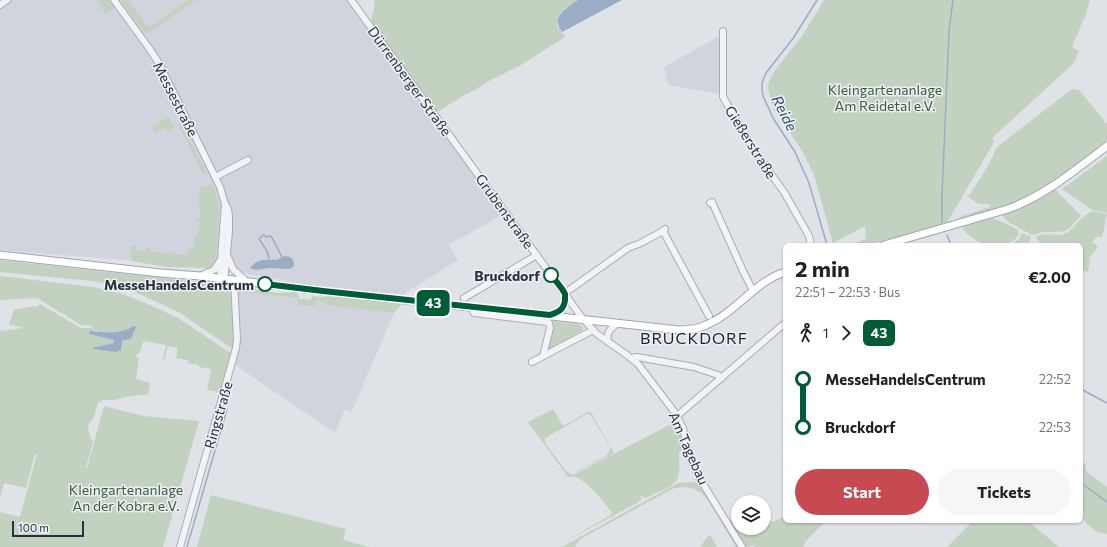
<!DOCTYPE html>
<meta charset="utf-8">
<style>
:root{--surface:#fff;--page:#f6f6f6;--text:#202124;--muted:#757577;--accent:#c74a53}
body{margin:0;font-family:Commissioner,sans-serif;background:var(--page);color:var(--text);height:100vh;display:flex;flex-direction:column;font-size:15px;white-space:nowrap}
*{box-sizing:border-box;margin:0}
p{font-size:13px;color:var(--muted)}
.icon{flex:none;width:22px;height:22px;fill:none;stroke:currentColor;stroke-width:2;stroke-linecap:round;stroke-linejoin:round}
.map{position:relative;flex:1;overflow:hidden}
.panel{position:absolute;left:783px;top:243px;width:300px;height:280px;display:flex;flex-direction:column;background:var(--surface);border-radius:6px;box-shadow:0 1px 3px #0004}
.panel>*{flex:none}
.badge{padding:0 8px;border-radius:6px;font-size:14px;line-height:26px}
.tools{position:absolute;left:731px;top:495px;display:grid;gap:8px}
.tools a{display:grid;place-items:center;width:40px;height:40px;border-radius:50%;background:var(--surface);box-shadow:0 1px 3px #0004;font-size:20px}
.scale{position:absolute;left:12px;bottom:10px;width:72px;box-sizing:border-box;padding-left:4px;border:2px solid #292f3e;border-top:0;font-size:11px;line-height:14px;white-space:nowrap;color:#292f3e;-webkit-text-stroke:3px #eef1f5;paint-order:stroke}
.map>.badge{position:absolute;translate:-50% -50%;box-shadow:0 0 0 2px #fff}
.legs{display:flex;align-items:center;gap:6px;height:44px;padding:0 12px;font-size:13px}
.legs p{margin-inline-start:auto}
.overview{display:flex;align-items:center;justify-content:space-between;height:68px;padding:0 12px}
h1{font-size:22px;font-weight:700;line-height:30px}
.button{display:flex;gap:8px;margin-top:auto;padding:8px 12px}
.button a{flex:1;height:46px;border-radius:24px;background:var(--accent);color:#fff;font-size:16px;font-weight:700;line-height:46px;text-align:center}
.button a+a{background:var(--page);color:var(--text)}
ul{padding:0 12px;list-style:none}
li{display:flex;align-items:center;gap:14px;height:48px;font-size:15px}
li i{display:grid;place-items:center;width:6px;height:100%;margin:0 5px;background:currentColor}
li i::after{content:'';width:10px;height:10px;margin:-5px;border:3px solid;border-radius:50%;background:var(--surface)}
li p{margin-inline-start:auto}
li:first-child i{background:linear-gradient(#0000 50%,currentColor 0)}
li:last-child i{background:linear-gradient(currentColor 50%,#0000 0)}
.map>svg:first-child{display:block}
</style>
<div class="map">
<svg width="1107" height="547" viewBox="0 0 1107 547">
<rect width="100%" height="100%" fill="#dfe2e7"/>
<g fill="#d1d4dc">
<path d="M0 0H348L437 123 502 215 449 245 458 260 405 293V296L305 284 210 267 0 250Z"/>
<path d="M721 35 720 94 668 85 664 67Z"/>
<path d="M241 292 299 298 298 305 316 300 322 301 325 305 394 313 351 413 345 409 335 433 234 364 240 344 237 298Z"/>
</g>
<g fill="#c3d1c0" fill-rule="evenodd">
<path d="M96 0H111L114 4V8L106 14Z"/>
<path d="M120 0H128L146 25 150 27 188 0H194L193 2 147 34 143 31Z"/>
<path d="M374 0H578L566 8 557 25 565 37 521 65 487 82 477 89 463 96 437 112 435 111 371 24C371 16 376 8 374 0Z"/>
<path d="M824 0H1090L1086 14 1072 47 1079 51 1074 63 992 138 994 142 947 223 868 245H851L866 239 865 226 833 243 814 175 803 152 774 109 771 101 768 88 769 81 774 72 802 36Z"/>
<path d="M1072 89 1079 90 1104 120V122L1107 123V142C1078 164 1050 188 1017 202 999 210 980 214 961 219L959 217 990 207 989 204H979L968 197 987 168 997 147Z"/>
<path d="M169 117 174 128 168 131 166 128 155 133 153 128V125Z"/>
<path d="M179 122H180L207 174V175L203 174 179 126 180 125Z"/>
<path d="M1107 156V213L1092 210 1062 189Z"/>
<path d="M209 185 210 184 213 186C223 211 218 235 215 261L212 266 208 268H204L166 267 132 261V257L130 256 131 247 133 245 136 246V250L147 251V248H150V251L173 254V250L175 251V254L186 255 187 251 194 245 195 236H198L200 222 196 221V219H200L201 207 198 206 200 190 201 187Z"/>
<path d="M1054 188 1081 216C1076 220 1072 226 1067 230 1060 233 1052 231 1045 232 1041 232 1036 234 1032 235L1010 223 1003 217V214Z"/>
<path d="M1092 211 1107 214 1102 237H1096L1092 242 1098 247 1090 257 1088 272 1081 270V245H1041L1036 237C1044 231 1055 237 1064 234 1072 231 1075 224 1081 219 1084 216 1088 214 1092 211Z"/>
<path d="M992 218 1000 221 1017 229 1019 234C1014 244 1003 245 994 245 991 245 987 246 984 244 977 242 967 235 963 229L964 226Z"/>
<path d="M1022 233 1031 237 1030 241 1025 245H1011L1019 239Z"/>
<path d="M0 260 225 285 230 288 232 293 235 333 234 350 180 313 133 291 116 285 92 281 0 272Z"/>
<path d="M0 276 93 287 123 294 150 305 178 318 232 354 223 387 218 392 207 390 211 369 199 367V365L187 363 188 360 176 358 178 348 168 346 164 361 163 360 166 345 143 341 140 353H137L136 357 139 358 136 379 150 383 148 394 126 397 114 400H103L98 403 93 419 88 425 89 434 93 442 86 467 76 465 87 468 104 406 143 416 199 421 163 547H0V512L20 517 37 454H35L26 488 4 483 0 499V331L24 328 9 324 14 310 33 306 37 307 40 304 81 328H91L92 326 81 325 37 298 0 300ZM133 326 134 331 131 339 93 349 94 348 114 343V340L90 331C106 332 120 335 133 326Z"/>
<path d="M240 287 262 291 277 293 296 292 299 296V299L311 300 312 296 323 297 329 296 402 304 394 313 325 305 322 301 316 300 315 306 298 305V298L241 292 237 298 236 291Z"/>
<path d="M552 321 578 324 583 327V330L551 348H549L548 346 554 325Z"/>
<path d="M553 409 563 426 590 411 614 453 573 473H572L607 455 610 450V447L592 417 589 414 585 415 547 437 545 439V443L566 471 573 475 677 421 684 444V448L679 452C679 461 681 474 676 481 671 488 655 493 648 497L645 498 641 496 640 497 642 499 637 503 555 547 611 515 612 513C606 504 588 482 578 478 575 476 572 477 568 477L528 422Z"/>
<path d="M1087 463 1085 467 1087 472 1107 487V534L1097 532 1087 524 1081 515V466Z"/>
<path d="M697 482H699L740 547H736L707 499C698 488 686 485 672 489L584 537 579 540 575 547H562L678 483Z"/>
<path d="M211 495 346 529 343 540 369 547H197Z"/>
<path d="M785 517V521H826L805 542 803 547H755L753 545 749 547H744L729 522 732 520 738 525V528H764V524L772 522Z"/>
<path d="M973 521H1028L1059 547H947Z"/>
<path d="M709 535 711 536 717 547H700Z"/>
</g>
<g fill="#9badc6">
<path d="M578 0H622L562 32C560 29 558 26 558 23 557 13 571 5 578 0Z"/>
<path d="M286 256 292 258 294 263V266L290 269 269 268 255 270 250 268C257 258 267 260 277 260L282 257Z"/>
<path d="M133 326 136 327 131 339 122 341 121 350 116 352 93 349V348L114 343V340L90 334 89 333 90 331C106 332 120 335 133 326Z"/>
</g>
<g fill="none" stroke-linecap="round" stroke-linejoin="round">
<g stroke="#9badc6" stroke-width="1.5">
<path d="M817 0 794 37 766 73 762 83V89L763 96 773 118 795 152 809 183 827 245"/>
<path d="M942 222V196L949 31 953 0"/>
<path d="M947 235 951 245"/>
<path d="M269 259 267 251 259 239 263 235 267 237 271 236 282 257"/>
<path d="M1081 389 1107 403"/>
<path d="M1081 483 1107 502"/>
<path d="M187 547 227 409"/>
</g>
<g stroke="#a8acb4" stroke-width="8">
<g id="minor">
<path d="M114 0 149 48 160 65 220 187 225 204 228 209 229 216V231L225 273 223 279"/>
<path d="M351 0 583 319 597 334 627 355 638 364 673 410 683 428 689 455 693 465 700 479 742 547"/>
<path d="M0 5 7 0"/>
<path d="M723 31V97L755 152 784 192 809 236 811 245"/>
<path d="M215 177 248 160"/>
<path d="M710 203 712 202 743 271 753 291"/>
<path d="M663 231 709 316"/>
<path d="M228 257 233 269 246 281"/>
<path d="M201 276 206 273 214 270 219 262"/>
<path d="M223 279 220 271 225 204"/>
<path d="M564 293 572 288 628 248 641 243 663 231 665 229"/>
<path d="M464 298 537 255"/>
<path d="M471 307 474 313 547 322 549 323 550 328 543 356"/>
<path d="M550 315C562 311 564 307 565 294"/>
<path d="M608 342C606 333 610 329 617 324"/>
<path d="M631 358 637 357 694 367 718 375 722 378"/>
<path d="M532 362 593 330"/>
<path d="M677 416 785 323"/>
<path d="M180 547 236 348 237 339 234 280"/>
</g>
</g>
<g stroke="#9fa5b2" stroke-width="9">
<g id="major">
<path d="M884 245 1008 209C1046 195 1075 170 1107 146"/>
<path d="M0 255 160 273 201 276 323 291 679 330C689 330 698 329 706 325 736 313 754 282 785 272"/>
</g>
</g>
<use href="#minor" stroke="#f1f3f6" stroke-width="6"/>
<use href="#major" stroke="#fff" stroke-width="7"/>
</g>
<g fill="none" stroke-linecap="round" stroke-linejoin="round">
<g stroke="#fff" stroke-width="9">
<path id="line-1" d="M265 284 323 291 550 315C558 312 564 310 565 300 565 300 565 294 565 294 563 289 555 280 551 275"/>
</g>
<use href="#line-1" stroke="#005b37" stroke-width="6"/>
</g>
<g fill="#fff" stroke="#005b37" stroke-width="2">
<circle cx="551" cy="275" r="7"/>
<circle cx="265" cy="284" r="7"/>
</g>
<g text-anchor="middle" dominant-baseline="central" stroke-width="3" stroke-linejoin="round" paint-order="stroke">
<g font-size="14" fill="#292f3e" stroke="#eef1f5">
<text transform="translate(410 81) rotate(54)">Dürrenberger Straße</text>
<text transform="translate(176 99) rotate(63)">Messestraße</text>
<text transform="translate(751 142) rotate(58)">Gießerstraße</text>
<text transform="translate(505 211) rotate(54)">Grubenstraße</text>
<text transform="translate(218 415) rotate(-74)">Ringstraße</text>
<text transform="translate(689 448) rotate(66)">Am Tagebau</text>
</g>
<g font-size="14" fill="#3a5937" stroke="#eef1f5">
<text x="885" y="89">Kleingartenanlage<tspan x="885" dy="16">Am Reidetal e.V.</tspan></text>
<text x="126" y="489">Kleingartenanlage<tspan x="126" dy="16">An der Kobra e.V.</tspan></text>
</g>
<g font-size="14" font-weight="bold" fill="#292f3e" stroke="#eef1f5" text-anchor="end">
<text x="540" y="275">Bruckdorf</text>
<text x="254" y="284">MesseHandelsCentrum</text>
</g>
<g font-size="15" font-style="italic" fill="#354b6f" stroke="#eef1f5">
<text transform="translate(785 113) rotate(63)">Reide</text>
</g>
<g font-size="16" letter-spacing="1" fill="#1b202e" stroke="#eef1f5">
<text x="694" y="337">BRUCKDORF</text>
</g>
</g>
</svg>
<div class="tools">
<a><svg class="icon" aria-label="layers" viewBox="0 0 24 24"><path d="M12 4l9 5-9 5-9-5zM3 14l9 5 9-5"/></svg></a>
</div>
<div class="scale">100 m</div>
<b class="badge" style="left:433px;top:303px;background:#005b37;color:#fff">43</b>
<section class="panel">
<div class="overview"><div><h1>2 min</h1><p>22:51 – 22:53 · Bus</p></div><b>€2.00</b></div>
<div class="legs"><svg class="icon" aria-label="walk" viewBox="0 0 24 24"><circle cx="13" cy="4" r="2"/><path d="M13 8l-2 6 4 7M11 14l-3 7M7 12l3-4h3l4 4"/></svg>1<svg class="icon" aria-label="forward" viewBox="0 0 24 24"><path d="M9 5l7 7-7 7"/></svg><b class="badge" style="background:#005b37;color:#fff">43</b></div>
<ul>
<li><i style="color:#005b37"></i><b>MesseHandelsCentrum</b><p>22:52</p></li>
<li><i style="color:#005b37"></i><b>Bruckdorf</b><p>22:53</p></li>
</ul>
<div class="button"><a>Start</a><a>Tickets</a></div>
</section>
</div>
